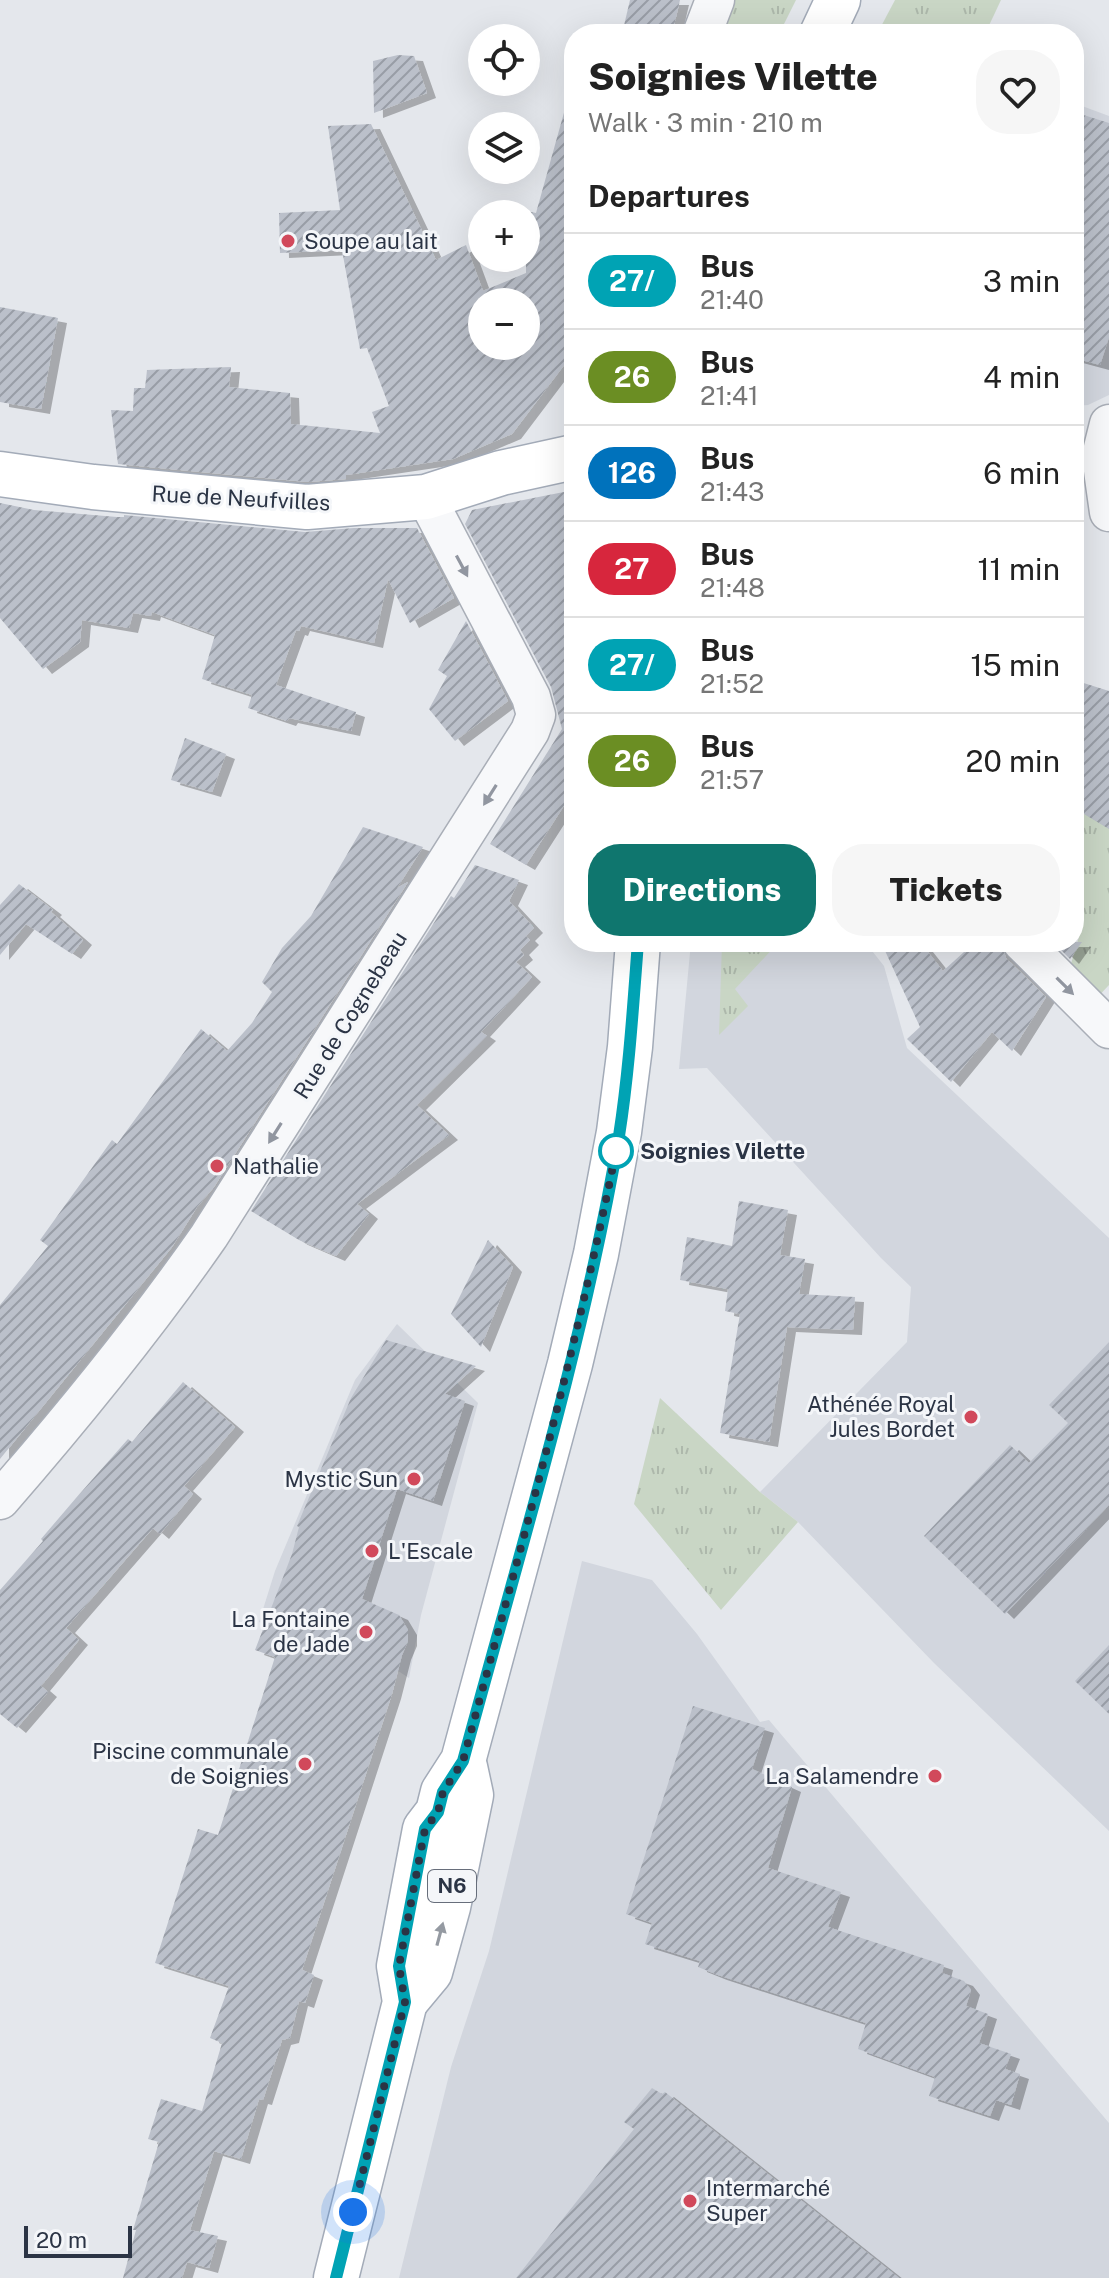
<!DOCTYPE html>
<meta charset="utf-8">
<style>
:root{--surface:#fff;--page:#f6f6f6;--text:#222;--muted:#767676;--line:#e0e0e0;--accent:#0f766e}
body{margin:0;font-family:"Public Sans",sans-serif;background:var(--page);color:var(--text);height:100vh;display:flex;flex-direction:column;font-size:30px;white-space:nowrap}
*{box-sizing:border-box;margin:0}
p{font-size:26px;color:var(--muted)}
.icon{flex:none;width:44px;height:44px;fill:none;stroke:currentColor;stroke-width:2;stroke-linecap:round;stroke-linejoin:round}
.map{position:relative;flex:1;overflow:hidden}
.side{position:absolute;left:564px;top:24px;width:520px;height:928px;display:flex;flex-direction:column;background:var(--surface);border-radius:32px;box-shadow:0 8px 32px #0002}
.side>*{flex:none}
.badge{padding:0 16px;border-radius:26px;font-size:28px;line-height:52px}
.tools{position:absolute;left:468px;top:24px;display:grid;gap:16px}
.tools a{display:grid;place-items:center;width:72px;height:72px;border-radius:50%;background:var(--surface);box-shadow:0 8px 32px #0002;font-size:40px}
.scale{position:absolute;left:24px;bottom:20px;width:108px;box-sizing:border-box;padding-left:8px;border:4px solid #2b3445;border-top:0;font-size:22px;line-height:28px;white-space:nowrap;color:#2b3445;-webkit-text-stroke:6px #f4f6f9;paint-order:stroke}
.you{position:absolute;width:40px;height:40px;margin:-20px;border:6px solid #fff;border-radius:50%;background:#1a73e8;box-shadow:0 0 0 12px #1a73e833}
.map>.badge{position:absolute;translate:-50% -50%;box-shadow:0 0 0 4px #fff}
h2{padding:0 24px;font-size:30px;line-height:72px}
.round{display:grid;place-items:center;flex:none;width:84px;height:84px;border-radius:32px;background:var(--page)}
.summary{display:flex;align-items:center;justify-content:space-between;height:136px;padding:0 24px}
h1{font-size:38px;font-weight:800;line-height:60px}
.primary-button{display:flex;gap:16px;margin-top:auto;padding:16px 24px}
.primary-button a{flex:1;height:92px;border-radius:32px;background:var(--accent);color:#fff;font-size:32px;font-weight:800;line-height:92px;text-align:center}
.primary-button a+a{background:var(--page);color:var(--text)}
ul{padding:0;list-style:none}
li{display:flex;align-items:center;gap:24px;height:96px;padding:0 24px;border-top:2px solid var(--line)}
li div{flex:1}
li b{display:block;font-size:30px}
li em{font-style:normal}
li .badge{min-width:88px;font-weight:700;text-align:center}
.map>svg:first-child{display:block}
</style>
<div class="map">
<svg width="1109" height="2278" viewBox="0 0 1109 2278">
<defs>
<pattern id="grass-tufts" width="24" height="20" patternUnits="userSpaceOnUse" patternTransform="scale(2)"><rect width="24" height="20" fill="#c9d6c5"/><path d="M3 7l-1-3M5 7V3M7 7l1-3M15 17l-1-3M17 17v-4M19 17l1-3" fill="none" stroke="#adb8ab"/></pattern>
<pattern id="building-hatch" width="6" height="6" patternUnits="userSpaceOnUse" patternTransform="scale(2)"><rect width="6" height="6" fill="#bbc0ca"/><path d="M-1 1l2-2M0 6l6-6M5 7l2-2" fill="none" stroke="#989da6"/></pattern>
<filter id="shadow"><feDropShadow dx="9" dy="5" stdDeviation="0" flood-color="#0004"/></filter>
</defs>
<rect width="100%" height="100%" fill="#e4e7ec"/>
<g fill="#d2d6de">
<path d="M1074 103 1109 116V395L1088 405 1074 406Z"/>
<path d="M691 942H865L884 966 907 1048 1109 1238V1831L934 1663 798 1522 760 1492 907 1342 911 1287 881 1258 707 1068 679 1069Z"/>
<path d="M397 1324 478 1403 421 1615 409 1678 378 1658 259 1622 275 1571 355 1380Z"/>
<path d="M582 1561 652 1580 697 1634 760 1722 769 1720 1109 2123V2278H399L451 2067 489 1951Z"/>
</g>
<g fill="url(#grass-tufts)">
<path d="M731 0H796L779 34H718Z"/>
<path d="M895 0H1001L985 34H877Z"/>
<path d="M1074 794 1109 808V985L1094 1001 1070 967 1081 930 1074 922Z"/>
<path d="M722 942H779L735 989 748 1006 719 1035Z"/>
<path d="M660 1398 760 1492 798 1522 721 1610 634 1504Z"/>
</g>
<g fill="url(#building-hatch)" fill-rule="evenodd" filter="url(#shadow)">
<path d="M630 0H680L672 34H622Z"/>
<path d="M398 55 414 56 427 93 374 113 373 61Z"/>
<path d="M565 109 574 110V352L512 434 453 459 346 475V479L307 482 118 464 111 410 133 411 134 388H145L147 370 231 367 229 387 290 393 291 424 380 433 372 412 389 406 367 348 360 349 342 250 280 253 279 213 340 210 328 126 371 124 436 260 466 245 483 291 526 273V211L536 213ZM482 302H526V346H482Z"/>
<path d="M1074 112 1109 123V337L1100 365 1074 358Z"/>
<path d="M0 307 58 318 41 409 0 402Z"/>
<path d="M574 490V790L526 865 490 844 562 729 551 687 465 524 472 510Z"/>
<path d="M0 503 34 510 117 517H124V515L305 532 354 528H417L454 598 410 623 388 579 374 643 301 626 299 631 296 630 276 685 356 712 351 731 289 718 287 721 248 708 252 695 202 679 215 635 152 612 151 616 133 613 129 628 82 620 80 642 43 669 0 618Z"/>
<path d="M466 621 508 701 455 741 429 709 447 676 438 670Z"/>
<path d="M1074 680 1109 691V829L1074 808Z"/>
<path d="M185 738 226 754 212 792 171 780Z"/>
<path d="M363 827 423 847 397 888 408 882 214 1187 197 1207 172 1247 0 1459V1305L48 1246 40 1240 112 1140 117 1144 201 1029 227 1051 252 1023 272 992 262 982 282 948 311 916Z"/>
<path d="M475 865 519 880 509 901 534 928 526 936 530 940 520 950 524 955 516 962 532 977 481 1032 487 1036 417 1105 449 1135 357 1204 369 1214 336 1256 299 1240 251 1211 451 896 454 898Z"/>
<path d="M19 884 53 910 51 912 83 940 72 954 26 924 0 955V905Z"/>
<path d="M881 942H920L943 971 975 942H1001L1006 958 1046 997 1012 1051 992 1032 951 1082 907 1039 920 1027Z"/>
<path d="M1053 942H1082L1070 959Z"/>
<path d="M739 1201 788 1210 780 1255 805 1259 799 1294 855 1297 853 1330 787 1327 769 1442 720 1433 740 1314 725 1311 728 1289 680 1280 687 1237 732 1246Z"/>
<path d="M488 1240 513 1267 481 1347 451 1314Z"/>
<path d="M386 1340 476 1366 445 1394 465 1401 433 1501 397 1489 362 1599 399 1615 408 1630V1641L402 1655 392 1694 302 1970 314 1975 305 2003 299 2001 290 2038 282 2040 263 2100 259 2099 241 2159 214 2151 190 2230 218 2236 209 2268 187 2262 182 2278H123L136 2230H133L159 2142 148 2139 161 2099 202 2111 222 2043 210 2038 229 1986 155 1963 198 1829 218 1835 275 1657 255 1650 292 1554 299 1527 297 1526 351 1398Z"/>
<path d="M1109 1342V1505L1005 1614 924 1536 1010 1445 1029 1463 1068 1423 1049 1405Z"/>
<path d="M183 1382 235 1427 184 1486 193 1494 160 1534 153 1528 66 1628 79 1640 41 1686 48 1692 17 1728 0 1714V1590L43 1541 41 1539 76 1498 128 1439 132 1442Z"/>
<path d="M1109 1645V1714L1075 1681Z"/>
<path d="M693 1706 765 1728 752 1769 792 1787 768 1868 841 1892 828 1927 944 1965 942 1973 964 1981 971 1990 966 2006 988 2014 979 2043 1011 2054 1005 2069 1020 2074 1011 2105 996 2100 990 2116 929 2096 935 2077 858 2049 866 2023 718 1975 698 1967 700 1961 645 1944 652 1923 626 1914Z"/>
<path d="M652 2088 662 2094 665 2092 899 2278H516L634 2129 624 2122Z"/>
</g>
<g fill="none" stroke-linecap="round" stroke-linejoin="round">
<g stroke="#a9aeb7" stroke-width="41">
<g id="minor">
<path d="M702 34 715 0"/>
<path d="M1109 424 1101 456 1109 512"/>
<path d="M1022 942 1109 1029"/>
<path d="M0 1500C74 1415 145 1328 209 1236L530 731 536 715 531 697 426 497"/>
</g>
</g>
<g stroke="#a3abb8" stroke-width="47">
<g id="major">
<path d="M822 34 838 0"/>
<path d="M0 474 93 487 307 507 426 497 501 473 574 457"/>
<path d="M405 2002 430 1972 448 1907 471 1795 465 1767"/>
<path d="M336 2278 405 2002 399 1966 425 1829 438 1812 443 1792 463 1761 570 1364 596 1254 619 1132 630 1047 638 942"/>
</g>
</g>
<use href="#minor" stroke="#f7f8fa" stroke-width="38"/>
<use href="#major" stroke="#fff" stroke-width="44"/>
</g>
<defs><path id="oneway-solid" d="M-6-.8H1V-3.2L6.5 0L1 3.2V.8H-6Z" transform="scale(2)"/></defs>
<g fill="#9196a0">
<use href="#oneway-solid" transform="translate(462 566) rotate(62)"/>
<use href="#oneway-solid" transform="translate(490 795) rotate(122)"/>
<use href="#oneway-solid" transform="translate(1065 986) rotate(45)"/>
<use href="#oneway-solid" transform="translate(275 1133) rotate(122)"/>
</g>
<use fill="#959aa2" href="#oneway-solid" transform="translate(440 1934) rotate(-75)"/>
<g fill="none" stroke-linecap="round" stroke-linejoin="round">
<g stroke="#fff" stroke-width="18">
<path id="line" d="M336 2278 405 2002 399 1966 425 1829 438 1812 443 1792 463 1761C519 1554 583 1347 619 1136 629 1072 633 1007 638 942"/>
</g>
<use href="#line" stroke="#00a3b4" stroke-width="12"/>
<path stroke="#2b3445" stroke-width="8" stroke-dasharray="0 14.4" d="M353 2212 405 2002 399 1966 425 1829 438 1812 443 1792 463 1761C518 1558 575 1357 616 1151"/>
</g>
<g fill="#d1495b" stroke="#f4f6f9" stroke-width="3">
<circle cx="288" cy="241" r="8"/>
<circle cx="217" cy="1166" r="8"/>
<circle cx="971" cy="1417" r="8"/>
<circle cx="414" cy="1479" r="8"/>
<circle cx="372" cy="1551" r="8"/>
<circle cx="366" cy="1632" r="8"/>
<circle cx="305" cy="1764" r="8"/>
<circle cx="935" cy="1776" r="8"/>
<circle cx="690" cy="2201" r="8"/>
</g>
<circle fill="#fff" stroke="#00a3b4" stroke-width="4" cx="616" cy="1151" r="16"/>
<g text-anchor="middle" dominant-baseline="central" stroke-width="6" stroke-linejoin="round" paint-order="stroke">
<rect fill="#f4f6f9" stroke="#676e7b" stroke-width="2" x="428" y="1870" width="48" height="32" rx="6"/>
<g font-size="20" font-weight="bold" fill="#2b3445">
<text x="452" y="1886">N6</text>
</g>
<g font-size="22" fill="#2b3445" stroke="#f4f6f9" text-anchor="end">
<text x="304" y="241" text-anchor="start">Soupe au lait</text>
<text x="233" y="1166" text-anchor="start">Nathalie</text>
<text x="955" y="1404">Athénée Royal<tspan x="955" dy="25">Jules Bordet</tspan></text>
<text x="398" y="1479">Mystic Sun</text>
<text x="388" y="1551" text-anchor="start">L'Escale</text>
<text x="350" y="1619">La Fontaine<tspan x="350" dy="25">de Jade</tspan></text>
<text x="289" y="1751">Piscine communale<tspan x="289" dy="25">de Soignies</tspan></text>
<text x="919" y="1776">La Salamendre</text>
<text x="706" y="2188" text-anchor="start">Intermarché<tspan x="706" dy="25">Super</tspan></text>
</g>
<g font-size="22" fill="#2b3445" stroke="#f4f6f9">
<text transform="translate(241 498) rotate(3)">Rue de Neufvilles</text>
<text transform="translate(350 1015) rotate(-58)">Rue de Cognebeau</text>
</g>
<g font-size="22" font-weight="bold" fill="#2b3445" stroke="#f4f6f9" text-anchor="start">
<text x="640" y="1151">Soignies Vilette</text>
</g>
</g>
</svg>
<div class="tools">
<a><svg class="icon" aria-label="locate" viewBox="0 0 24 24"><circle cx="12" cy="12" r="6"/><path d="M12 2v4M12 18v4M2 12h4M18 12h4"/></svg></a>
<a><svg class="icon" aria-label="layers" viewBox="0 0 24 24"><path d="M12 4l9 5-9 5-9-5zM3 14l9 5 9-5"/></svg></a>
<a>+</a>
<a>−</a>
</div>
<div class="scale">20 m</div>
<div class="you" style="left:353px;top:2212px"></div>
<section class="side">
<div class="summary"><div><h1>Soignies Vilette</h1><p>Walk · 3 min · 210 m</p></div><a class="round"><svg class="icon" aria-label="heart" viewBox="0 0 24 24"><path d="M12 20l-8-8c-3-5 5-10 8-4 3-6 11-1 8 4z"/></svg></a></div>
<h2>Departures</h2>
<ul>
<li><span class="badge" style="background:#00a3b4;color:#fff">27/</span><div><b>Bus</b><p>21:40</p></div><em>3 min</em></li>
<li><span class="badge" style="background:#6b8e23;color:#fff">26</span><div><b>Bus</b><p>21:41</p></div><em>4 min</em></li>
<li><span class="badge" style="background:#0072bc;color:#fff">126</span><div><b>Bus</b><p>21:43</p></div><em>6 min</em></li>
<li><span class="badge" style="background:#d7263d;color:#fff">27</span><div><b>Bus</b><p>21:48</p></div><em>11 min</em></li>
<li><span class="badge" style="background:#00a3b4;color:#fff">27/</span><div><b>Bus</b><p>21:52</p></div><em>15 min</em></li>
<li><span class="badge" style="background:#6b8e23;color:#fff">26</span><div><b>Bus</b><p>21:57</p></div><em>20 min</em></li>
</ul>
<div class="primary-button"><a>Directions</a><a>Tickets</a></div>
</section>
</div>
